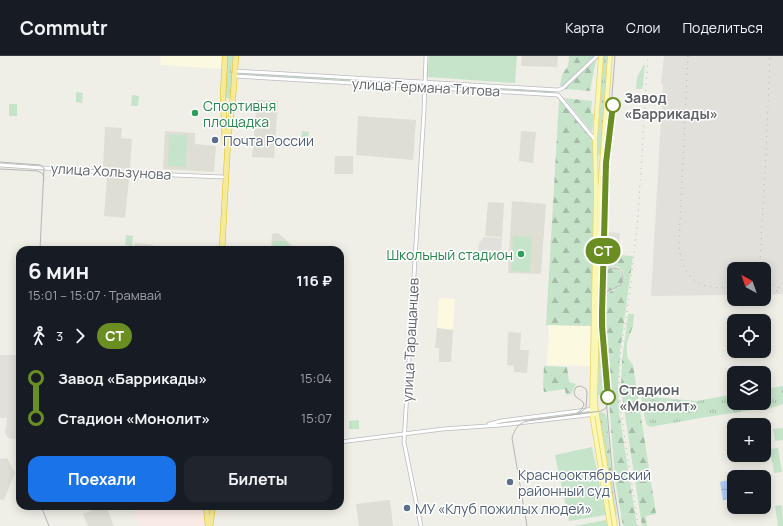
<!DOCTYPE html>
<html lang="ru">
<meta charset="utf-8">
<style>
:root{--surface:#171b24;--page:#20242c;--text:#f1f3f6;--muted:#9ea1a6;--line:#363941;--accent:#1a73e8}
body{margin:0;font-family:Manrope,sans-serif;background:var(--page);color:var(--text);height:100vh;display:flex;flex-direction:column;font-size:15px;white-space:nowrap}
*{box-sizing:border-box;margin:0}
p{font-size:13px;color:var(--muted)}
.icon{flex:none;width:22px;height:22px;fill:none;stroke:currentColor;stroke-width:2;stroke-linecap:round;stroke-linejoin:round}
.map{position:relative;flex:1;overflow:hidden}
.side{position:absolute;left:16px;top:190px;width:328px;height:264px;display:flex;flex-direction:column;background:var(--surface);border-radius:12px;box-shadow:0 2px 10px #0003}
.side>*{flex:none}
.badge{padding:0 8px;border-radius:13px;font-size:14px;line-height:26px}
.needle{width:26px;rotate:320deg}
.controls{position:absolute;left:727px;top:206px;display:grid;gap:8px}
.controls a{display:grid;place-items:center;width:44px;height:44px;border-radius:8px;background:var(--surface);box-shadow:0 2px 10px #0003;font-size:20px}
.map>.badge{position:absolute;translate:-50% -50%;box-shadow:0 0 0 2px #fff}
.legs{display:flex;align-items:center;gap:6px;height:44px;padding:0 12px;font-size:13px}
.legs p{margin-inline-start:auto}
.summary{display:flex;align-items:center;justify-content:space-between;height:68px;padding:0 12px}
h1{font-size:22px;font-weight:700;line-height:30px}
.button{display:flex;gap:8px;margin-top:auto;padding:8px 12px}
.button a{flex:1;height:46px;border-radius:12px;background:var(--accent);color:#fff;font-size:16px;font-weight:700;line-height:46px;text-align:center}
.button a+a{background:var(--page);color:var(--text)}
ul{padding:0 12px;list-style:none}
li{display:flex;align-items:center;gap:14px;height:40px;font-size:15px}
li i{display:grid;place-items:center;width:6px;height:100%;margin:0 5px;background:currentColor}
li i::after{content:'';width:10px;height:10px;margin:-5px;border:3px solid;border-radius:50%;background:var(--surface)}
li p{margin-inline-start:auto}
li:first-child i{background:linear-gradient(#0000 50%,currentColor 0)}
li:last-child i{background:linear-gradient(currentColor 50%,#0000 0)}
header{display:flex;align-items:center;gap:24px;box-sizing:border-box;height:56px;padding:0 20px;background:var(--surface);border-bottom:1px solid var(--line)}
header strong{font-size:19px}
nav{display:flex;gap:22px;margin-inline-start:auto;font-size:14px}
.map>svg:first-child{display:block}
</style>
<header>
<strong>Commutr</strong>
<nav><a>Карта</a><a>Слои</a><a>Поделиться</a></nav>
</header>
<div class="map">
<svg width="783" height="470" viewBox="0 0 783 470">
<defs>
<pattern id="grass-tufts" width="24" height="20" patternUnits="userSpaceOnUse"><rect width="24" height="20" fill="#c6e4ca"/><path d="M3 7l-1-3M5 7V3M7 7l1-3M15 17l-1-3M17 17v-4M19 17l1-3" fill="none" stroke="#a4bca8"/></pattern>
<pattern id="forest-firs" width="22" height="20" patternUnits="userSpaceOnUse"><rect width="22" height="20" fill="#c6e4ca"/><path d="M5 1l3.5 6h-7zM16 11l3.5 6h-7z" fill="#a4bca8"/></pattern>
<pattern id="water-waves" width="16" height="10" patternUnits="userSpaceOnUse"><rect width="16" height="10" fill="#aecef8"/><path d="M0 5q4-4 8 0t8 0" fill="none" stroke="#91abcd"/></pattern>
</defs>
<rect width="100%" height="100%" fill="#efefe7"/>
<g fill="#fbf9e0">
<path d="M161 0H223L222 13 160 9Z"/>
<path d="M439 242 455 243 453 274 437 272Z"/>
<path d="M549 269 591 270 590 310 547 309Z"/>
</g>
<g fill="#e1e0db">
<path d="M664 0H783V238L764 239V213H734V239L651 240 663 29 661 28Z"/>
<path d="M609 176 620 177 618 199 606 198Z"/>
<path d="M484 181 502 182 501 196 478 195 479 187Z"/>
<path d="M0 299H20V384L8 382 5 377 7 362H0Z"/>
</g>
<g fill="#dfded5">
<path d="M522 0H558L557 11 521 10Z"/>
<path d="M257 44 278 45 274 102 252 101Z"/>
<path d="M358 60 416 64 413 104 356 99Z"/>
<path d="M105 71 122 72 121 82 132 83 130 113 103 111Z"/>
<path d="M165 75 195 77V88L216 90 214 116 163 113Z"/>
<path d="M521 75 536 76 533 107 519 105Z"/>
<path d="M335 100H353V118H334Z"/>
<path d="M107 121 129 123 125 162 104 160Z"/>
<path d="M512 145 546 148 541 218 508 217Z"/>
<path d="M488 146 504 147 502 181 485 180Z"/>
<path d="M278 177 286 184 296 194H271L272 178Z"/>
<path d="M135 187 153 189V194H134Z"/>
<path d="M437 272 453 274 451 306H439V292H435Z"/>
<path d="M508 276 521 277 520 294H529L527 317 514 316V310L507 309Z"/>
<path d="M7 402 15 417 4 444 0 443V403Z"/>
<path d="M390 444 393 470H359L356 448Z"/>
<path d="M103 450H106L114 470H88L83 458Z"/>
</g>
<path fill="#faeae5" d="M131 450H203L204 470H139Z"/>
<g fill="url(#grass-tufts)">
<path d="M227 0H233L231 41 228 43 225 41Z"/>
<path d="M603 0H607L601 98 598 100 597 98Z"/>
<path d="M237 16 355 23 354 25 237 19Z"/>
<path d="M358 23 421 28 420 30 358 26Z"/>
<path d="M430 28 553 35V37L430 30Z"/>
<path d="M599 274 604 338 598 339Z"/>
<path d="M783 330V348L765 354 759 353 700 362 650 371 646 368 641 340 697 345 734 338V347H764V333Z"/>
</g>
<g fill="url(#forest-firs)">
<path d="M569 0H595L562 31 560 29 562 19 568 10Z"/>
<path d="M596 4 590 35 565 33Z"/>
<path d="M564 42 592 45 591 57 594 58 592 76Z"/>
<path d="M560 44 593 83 594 133 591 270 546 269 559 45Z"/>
<path d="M604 198 633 200 620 295 618 329 619 356 637 470H623L615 424 609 345H611C608 324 606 303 604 281 603 270 601 256 603 245 606 231 627 236 624 219 622 207 609 209 603 217Z"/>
<path d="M614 212C622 214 626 224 619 230 614 234 607 233 603 240 603 229 600 214 614 212Z"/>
<path d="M628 258H634L633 270 627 286V301L633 309 656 458 646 460 647 470H642L621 333 622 305Z"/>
<path d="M544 310 567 311 569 326 576 328 571 338 566 339 565 333 544 336 543 329Z"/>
<path d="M602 356 606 359 607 363 612 424 617 459H615L599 357Z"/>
</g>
<g fill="#c6e4ca">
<path d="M429 0H517L515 27 427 21Z"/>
<path d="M645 7 643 30 642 33H636L637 21Z"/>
<path d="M76 36 83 37 82 47 76 46Z"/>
<path d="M132 39 139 40 138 50H131Z"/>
<rect x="9" y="48" width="8" height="12"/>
<path d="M302 75 309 76 307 89H301Z"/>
<path d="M169 79H187L186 111 168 110Z"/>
<path d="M126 179 133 180 132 190 125 189Z"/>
<path d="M513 180 532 181 530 216 511 215Z"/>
<path d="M273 185H286L289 188 288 194H272Z"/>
<path d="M359 364V373H349V365Z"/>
<path d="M783 372V384L775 385 773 373Z"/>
<path d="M592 391 606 459 569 465 555 399Z"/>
<path d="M778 392 782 416 774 417 770 393Z"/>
<path d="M782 449 783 470H778L775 450Z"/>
<path d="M606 464 607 470H574Z"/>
</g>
<path fill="url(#water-waves)" d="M729 424 733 442 723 444 720 426Z"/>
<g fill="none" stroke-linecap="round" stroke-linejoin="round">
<g stroke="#b9bbbf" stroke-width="4.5">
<g id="minor">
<path d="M235 15 558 34 563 32 597 0"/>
<path d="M234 20 558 39 595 84"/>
<path d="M0 109 101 116 223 121"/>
<path d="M489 368 501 365 594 353"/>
<path d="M340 386 443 373 501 369 596 358"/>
<path d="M421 470 404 386 424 55 426 0"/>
</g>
</g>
<g stroke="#e7d469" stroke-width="5.5">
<g id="major">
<path d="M601 0 595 84 596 134 592 358 610 470"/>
<path d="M610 0 600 134 595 347 615 470"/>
</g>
</g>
<g stroke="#e4be13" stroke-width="6">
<g id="highway">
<path d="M225 87 223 41 225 0"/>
<path d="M222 194 228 84 233 41 236 0"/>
<path d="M206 450 208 470"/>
<path d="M210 470 213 450"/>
</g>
</g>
<use href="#minor" stroke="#fff" stroke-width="3"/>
<use href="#major" stroke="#f9f7b3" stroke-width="4"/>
<use href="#highway" stroke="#f5ea99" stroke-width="5"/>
<g stroke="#b5b5b6" stroke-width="1">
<path d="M615 0 609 79 605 107 600 270 613 425 620 470"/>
<path d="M0 106 40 109 44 112 40 194"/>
<path d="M0 113 38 115 43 118 44 124"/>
<path d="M602 223C605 215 609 210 619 213 624 217 624 224 621 229L607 236 602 245"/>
<path d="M576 358 581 354 584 349 583 346 575 340 574 336 576 331 581 330 586 333 587 337 586 352 578 358"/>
<path d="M41 450 49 470"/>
<path d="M527 470 512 382C515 373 518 367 528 365L601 355 605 353 608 348"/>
</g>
<g stroke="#b5b5b6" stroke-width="1" stroke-dasharray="1 5" stroke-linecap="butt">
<path d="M688 0 679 188C680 206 687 225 706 230 715 232 725 232 734 232"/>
<path d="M761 213 760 203 766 98 770 0"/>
<path d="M764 221C769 227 775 231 783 233"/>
<path d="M764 234 781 235"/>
<path d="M638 470 620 349 619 325 620 301 630 235 638 161 648 0"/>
</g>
</g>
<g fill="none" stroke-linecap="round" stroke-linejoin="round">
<g stroke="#fff" stroke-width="9">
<path id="line-1" d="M608 341 602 270V257L606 107 613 49"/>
</g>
<use href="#line-1" stroke="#6b8e23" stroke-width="6"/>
</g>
<g fill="#fff" stroke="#6b8e23" stroke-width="2">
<circle cx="613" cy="49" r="7"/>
<circle cx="608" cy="341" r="7"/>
</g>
<g fill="#2e9e5b" stroke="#fff" stroke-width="1.5">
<circle cx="195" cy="57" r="4"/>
<circle cx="521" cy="198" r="4"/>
</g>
<g fill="#5c6f8a" stroke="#fff" stroke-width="1.5">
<circle cx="215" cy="84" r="4"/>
<circle cx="510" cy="426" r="4"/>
<circle cx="407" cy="452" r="4"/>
</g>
<g text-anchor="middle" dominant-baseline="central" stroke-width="3" stroke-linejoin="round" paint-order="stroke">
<g font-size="14" fill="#5e6166" stroke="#fff">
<text transform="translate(426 31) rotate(3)">улица Германа Титова</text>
<text transform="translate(111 115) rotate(3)">улица Хользунова</text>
<text transform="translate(410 284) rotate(-87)">улица Таращанцев</text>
</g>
<g font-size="14" font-weight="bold" fill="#5e6166" stroke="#fff" text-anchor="start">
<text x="624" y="41">Завод<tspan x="624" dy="16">«Баррикады»</tspan></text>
<text x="619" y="333">Стадион<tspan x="619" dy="16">«Монолит»</tspan></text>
</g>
<g font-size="14" fill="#27864d" stroke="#fff" text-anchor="start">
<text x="203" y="49">Спортивня<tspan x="203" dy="16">площадка</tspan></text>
<text x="513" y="198" text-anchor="end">Школьный стадион</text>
</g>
<g font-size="14" fill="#4e5e75" stroke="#fff" text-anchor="start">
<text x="223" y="84">Почта России</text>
<text x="518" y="418">Краснооктябрьский<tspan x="518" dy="16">районный суд</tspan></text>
<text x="415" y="452">МУ «Клуб пожилых людей»</text>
</g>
</g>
</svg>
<div class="controls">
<a><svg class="needle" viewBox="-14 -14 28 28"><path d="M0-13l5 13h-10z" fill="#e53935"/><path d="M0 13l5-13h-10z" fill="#9ea1a6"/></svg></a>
<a><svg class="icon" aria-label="locate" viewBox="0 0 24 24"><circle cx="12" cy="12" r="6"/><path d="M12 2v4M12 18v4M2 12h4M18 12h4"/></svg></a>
<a><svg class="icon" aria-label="layers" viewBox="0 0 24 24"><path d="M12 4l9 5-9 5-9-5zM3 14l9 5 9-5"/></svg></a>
<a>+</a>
<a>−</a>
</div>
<b class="badge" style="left:603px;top:195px;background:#6b8e23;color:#fff">СТ</b>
<section class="side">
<div class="summary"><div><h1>6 мин</h1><p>15:01 – 15:07 · Трамвай</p></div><b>116 ₽</b></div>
<div class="legs"><svg class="icon" aria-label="walk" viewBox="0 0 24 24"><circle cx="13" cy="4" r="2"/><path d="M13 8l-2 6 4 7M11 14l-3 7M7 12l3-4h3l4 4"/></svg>3<svg class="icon" aria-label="forward" viewBox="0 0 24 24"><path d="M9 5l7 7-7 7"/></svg><b class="badge" style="background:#6b8e23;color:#fff">СТ</b></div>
<ul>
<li><i style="color:#6b8e23"></i><b>Завод «Баррикады»</b><p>15:04</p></li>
<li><i style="color:#6b8e23"></i><b>Стадион «Монолит»</b><p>15:07</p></li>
</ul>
<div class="button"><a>Поехали</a><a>Билеты</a></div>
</section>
</div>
